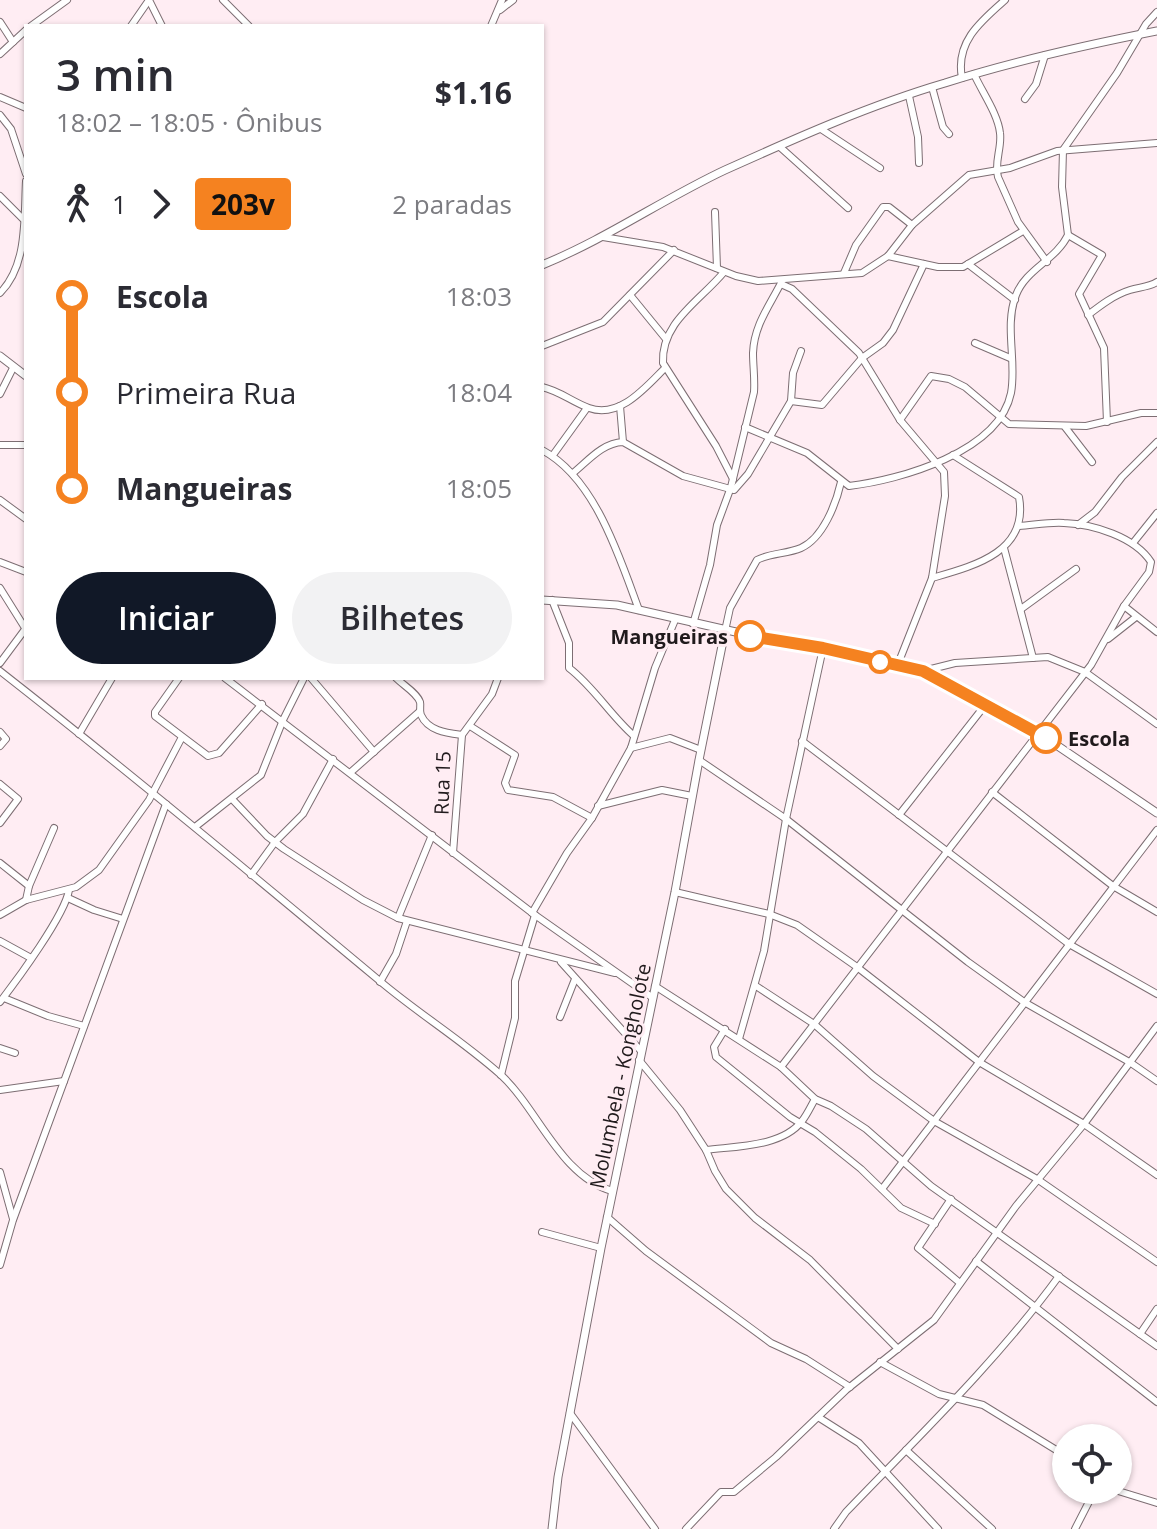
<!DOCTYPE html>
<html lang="pt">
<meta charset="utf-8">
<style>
:root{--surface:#fff;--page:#f2f2f3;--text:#2b2b33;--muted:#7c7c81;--accent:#111827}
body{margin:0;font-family:"Open Sans",sans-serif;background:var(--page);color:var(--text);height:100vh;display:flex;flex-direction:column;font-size:30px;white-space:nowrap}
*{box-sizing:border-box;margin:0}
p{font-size:26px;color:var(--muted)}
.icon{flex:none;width:44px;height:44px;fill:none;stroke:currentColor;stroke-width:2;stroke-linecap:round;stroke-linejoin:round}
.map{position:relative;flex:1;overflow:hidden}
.drawer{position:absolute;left:24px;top:24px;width:520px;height:656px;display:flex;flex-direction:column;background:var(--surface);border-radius:0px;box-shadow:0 2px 6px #0004}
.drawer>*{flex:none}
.badge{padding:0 16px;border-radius:6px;font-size:28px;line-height:52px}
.fabs{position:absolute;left:1052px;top:1424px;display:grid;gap:16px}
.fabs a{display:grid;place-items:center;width:80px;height:80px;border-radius:50%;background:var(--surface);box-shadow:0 2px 6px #0004;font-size:40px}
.map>.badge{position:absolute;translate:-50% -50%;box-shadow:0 0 0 4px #fff}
.legs{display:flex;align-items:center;gap:12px;height:88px;padding:0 32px;font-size:26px}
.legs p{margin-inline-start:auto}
.head{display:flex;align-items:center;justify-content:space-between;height:136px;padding:0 32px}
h1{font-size:44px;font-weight:600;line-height:60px}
.cta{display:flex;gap:16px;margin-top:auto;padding:16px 32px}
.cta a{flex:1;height:92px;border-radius:48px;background:var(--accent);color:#fff;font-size:32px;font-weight:600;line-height:92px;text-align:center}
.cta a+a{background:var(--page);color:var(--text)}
ul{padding:0 32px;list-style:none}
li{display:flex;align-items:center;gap:28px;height:96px;font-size:30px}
li i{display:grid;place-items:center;width:12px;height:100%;margin:0 10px;background:currentColor}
li i::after{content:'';width:20px;height:20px;margin:-10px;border:6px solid;border-radius:50%;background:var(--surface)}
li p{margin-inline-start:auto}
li:first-child i{background:linear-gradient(#0000 50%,currentColor 0)}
li:last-child i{background:linear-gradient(currentColor 50%,#0000 0)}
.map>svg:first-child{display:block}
</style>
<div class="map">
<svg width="1157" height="1529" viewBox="0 0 1157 1529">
<rect width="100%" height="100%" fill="#ffedf3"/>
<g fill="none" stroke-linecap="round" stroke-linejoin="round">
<g stroke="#7d6e73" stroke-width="8">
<g id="minor">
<path d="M149 0 162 26"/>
<path d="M223 0 249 26"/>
<path d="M500 10 513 0"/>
<path d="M0 22 13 42"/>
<path d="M31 26 67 0"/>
<path d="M131 26 149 0"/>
<path d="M491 26 502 0"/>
<path d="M0 54 26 30"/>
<path d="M974 74C982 92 998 114 1000 133 1002 148 994 162 998 177L1018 222 1047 262"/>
<path d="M962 78C955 42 981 21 1005 0"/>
<path d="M932 87 943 127 949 134"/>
<path d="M909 96 918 137 919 163"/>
<path d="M0 97 26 108"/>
<path d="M1025 99 1036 84 1045 55"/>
<path d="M0 115 11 129 26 174"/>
<path d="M821 129 880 168"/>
<path d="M780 147 848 208"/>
<path d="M0 196 23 219"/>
<path d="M715 212 717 268"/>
<path d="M1068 235 1102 255 1079 294 1104 348 1107 422"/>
<path d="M603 237 663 247 736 276 758 281 862 273 888 256 912 225 969 175 1010 168 1057 151 1157 143"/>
<path d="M888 256 938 267H963L1023 231"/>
<path d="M968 264 1015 300"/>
<path d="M724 272C700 301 661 322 663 363L716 446 733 479"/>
<path d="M844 273 856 245 883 207H889L912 225"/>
<path d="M781 284 792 289 859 353 900 420 944 472 945 496 932 578 898 664"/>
<path d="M0 293C28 265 24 217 26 181"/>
<path d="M630 295 666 339"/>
<path d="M1088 315C1101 305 1114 295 1130 290 1140 287 1149 287 1157 282"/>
<path d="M975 343 1010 358"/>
<path d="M542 346 603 322 674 250"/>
<path d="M542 387C560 391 572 402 589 408 619 419 645 388 664 369"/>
<path d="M0 394 13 368"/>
<path d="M791 401 822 405 862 358 883 343 893 330 924 264"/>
<path d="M620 406 623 442"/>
<path d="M900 420 931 376 949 379 965 387 1009 424 1086 426 1141 413H1157"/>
<path d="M745 427 807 453 849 486C900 480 999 452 1011 393 1017 361 1004 326 1016 295 1026 269 1056 260 1068 235L1062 187 1063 150 1117 73 1146 24 1157 12"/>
<path d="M1065 427 1092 462"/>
<path d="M0 445H26"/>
<path d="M542 450C595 478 619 556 639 610"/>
<path d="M553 455 587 408"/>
<path d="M573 473C588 461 602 443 623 442L683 476 734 490 748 474 791 401 793 373 801 351"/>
<path d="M0 500 26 519"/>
<path d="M1078 525 1095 512 1122 477 1157 442"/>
<path d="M1133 543 1157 513"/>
<path d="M1004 548 1033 658"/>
<path d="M0 562 26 572"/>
<path d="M932 578C974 566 1029 552 1019 497L953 455"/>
<path d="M0 588 25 628"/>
<path d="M552 600 569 643V668C594 687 610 715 634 736"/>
<path d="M1124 606 1157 632"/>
<path d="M1021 609 1076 569"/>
<path d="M693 624 710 565 717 525 731 487 754 392C755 379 753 366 753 353 754 325 770 305 782 281"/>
<path d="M725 631 730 608 757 560C770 553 787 554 801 548 823 538 836 504 841 482"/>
<path d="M749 635 823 648 923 671 1046 738"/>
<path d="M1108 639 1136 617"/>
<path d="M0 663 26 628"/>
<path d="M0 671C129 772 255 877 381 982 419 1014 463 1041 501 1075 538 1109 560 1176 612 1191"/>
<path d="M923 671 955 663 1048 657 1085 672 1157 724"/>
<path d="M179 678 155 712V716L208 756 219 753 262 704"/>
<path d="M225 678 535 915 653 998"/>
<path d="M311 678 374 752"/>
<path d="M396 678C403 685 417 693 420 702 421 706 419 711 421 715 428 731 447 733 462 735"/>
<path d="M470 726 515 755 505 783 508 790 553 797 592 818"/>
<path d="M0 732 6 739 0 746"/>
<path d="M79 734 112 678"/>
<path d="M802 741 1069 944 1157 994"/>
<path d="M631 748 670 738 701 750"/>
<path d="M699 760 786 819 968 962 1024 1002 1131 1063 1157 1081"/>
<path d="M351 772 419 712"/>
<path d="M0 784 18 799 0 823"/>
<path d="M992 792 1113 886 1157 912"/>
<path d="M232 799 267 836 284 849 363 900 398 918 615 973"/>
<path d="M598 806 662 790 692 796"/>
<path d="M899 815 986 704"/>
<path d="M195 827 261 775 283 720 304 678"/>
<path d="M453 853 462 735 492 694 498 678"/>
<path d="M0 863 29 886"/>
<path d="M251 875 275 842 303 814 333 759"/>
<path d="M675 892 769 914 797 925 857 967 979 1062 1084 1124 1157 1175"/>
<path d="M68 898 94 910 123 919"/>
<path d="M26 900 29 886 54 828"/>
<path d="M532 913 567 853 592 818 631 748 655 668 675 620"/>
<path d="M0 915 26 900 76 887 99 870 149 800 182 737"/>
<path d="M398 918 432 835"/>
<path d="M0 941 31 958"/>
<path d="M561 962 641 1051"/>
<path d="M380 982 396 954 407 921"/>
<path d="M655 986 781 1067 815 1099 831 1106 866 1129 931 1186 1157 1346"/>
<path d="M756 986 814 1024 873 1076 934 1121 1037 1179 1157 1262"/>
<path d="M4 998 48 1016 84 1026"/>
<path d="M0 1002C17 980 65 915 69 890"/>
<path d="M560 1017 575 979"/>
<path d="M725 1029 714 1047 716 1057 790 1117 815 1132 861 1169 901 1208 935 1224"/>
<path d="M739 1039 764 951 786 819 823 648"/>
<path d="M0 1048 15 1053"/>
<path d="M639 1060 680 1110 706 1150 715 1171 726 1189 755 1218 810 1260 898 1349"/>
<path d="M781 1067 1091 665 1124 606 1149 572 1151 562C1135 537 1093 524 1064 523 1049 522 1034 525 1019 526"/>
<path d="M501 1075 515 1018V981L535 915"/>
<path d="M0 1090 64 1081"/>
<path d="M706 1150C736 1146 782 1147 802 1121 807 1115 811 1106 815 1099"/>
<path d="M0 1172 13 1219"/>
<path d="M882 1189 1157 830"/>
<path d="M951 1199 918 1248 960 1283"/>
<path d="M607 1217 646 1251 771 1343 806 1359 850 1387"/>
<path d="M542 1232 601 1248"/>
<path d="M976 1261 1157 1402"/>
<path d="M0 1265 13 1220 166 804"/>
<path d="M1140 1334 1157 1309"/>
<path d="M880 1362 939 1394 983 1405 1066 1456"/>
<path d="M570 1413 655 1529"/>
<path d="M818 1417 859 1443 938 1529"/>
<path d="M906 1450 992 1529"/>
<path d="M1115 1490 1157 1503"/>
<path d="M686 1529 721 1492H734L776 1457 846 1390 934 1320 1016 1206 1084 1124 1157 1026"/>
<path d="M834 1529 846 1512C919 1436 997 1361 1059 1276"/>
<path d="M1075 1529 1095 1490"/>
</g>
</g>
<g stroke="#7d6e73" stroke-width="9">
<g id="tertiary">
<path d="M542 265C606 239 663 199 725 170 796 138 870 105 945 83 1014 61 1086 45 1157 31"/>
<path d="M0 356 26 376"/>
<path d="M542 600 617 605 749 635"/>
<path d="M1046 738 1157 813"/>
<path d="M552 1529 558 1477 601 1248 675 892 699 760 725 631"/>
</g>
</g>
<use href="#minor" stroke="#fff" stroke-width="6"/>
<use href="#tertiary" stroke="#fff" stroke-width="7"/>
</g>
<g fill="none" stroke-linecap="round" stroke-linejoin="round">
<g stroke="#fff" stroke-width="18">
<path id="line-1" d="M750 636 823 648 923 671 1046 738"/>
</g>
<use href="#line-1" stroke="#f58220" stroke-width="12"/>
</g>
<g fill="#fff" stroke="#f58220" stroke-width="4">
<circle cx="750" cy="636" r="14"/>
<circle cx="880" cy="662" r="10"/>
<circle cx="1046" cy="738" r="14"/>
</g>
<g text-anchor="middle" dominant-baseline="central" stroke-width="6" stroke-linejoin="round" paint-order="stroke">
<g font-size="20" font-weight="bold" fill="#201a1c" stroke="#ffedf3" text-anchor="end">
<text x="728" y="636">Mangueiras</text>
<text x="1068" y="738" text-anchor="start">Escola</text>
</g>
<g font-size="20" fill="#201a1c" stroke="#ffedf3">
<text transform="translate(442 783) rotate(-88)">Rua 15</text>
<text transform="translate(620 1076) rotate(-78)">Molumbela - Kongholote</text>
</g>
</g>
</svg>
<div class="fabs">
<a><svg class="icon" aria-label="locate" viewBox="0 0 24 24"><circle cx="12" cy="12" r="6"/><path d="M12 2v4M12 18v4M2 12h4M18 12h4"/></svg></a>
</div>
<section class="drawer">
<div class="head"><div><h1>3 min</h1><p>18:02 – 18:05 · Ônibus</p></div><b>$1.16</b></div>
<div class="legs"><svg class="icon" aria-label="walk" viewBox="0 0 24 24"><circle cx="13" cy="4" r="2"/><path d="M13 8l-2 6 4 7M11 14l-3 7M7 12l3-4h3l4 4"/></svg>1<svg class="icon" aria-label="forward" viewBox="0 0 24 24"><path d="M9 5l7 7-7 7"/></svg><b class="badge" style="background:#f58220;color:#111">203v</b><p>2 paradas</p></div>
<ul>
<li><i style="color:#f58220"></i><b>Escola</b><p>18:03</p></li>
<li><i style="color:#f58220"></i><span>Primeira Rua</span><p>18:04</p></li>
<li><i style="color:#f58220"></i><b>Mangueiras</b><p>18:05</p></li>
</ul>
<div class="cta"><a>Iniciar</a><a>Bilhetes</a></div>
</section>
</div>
